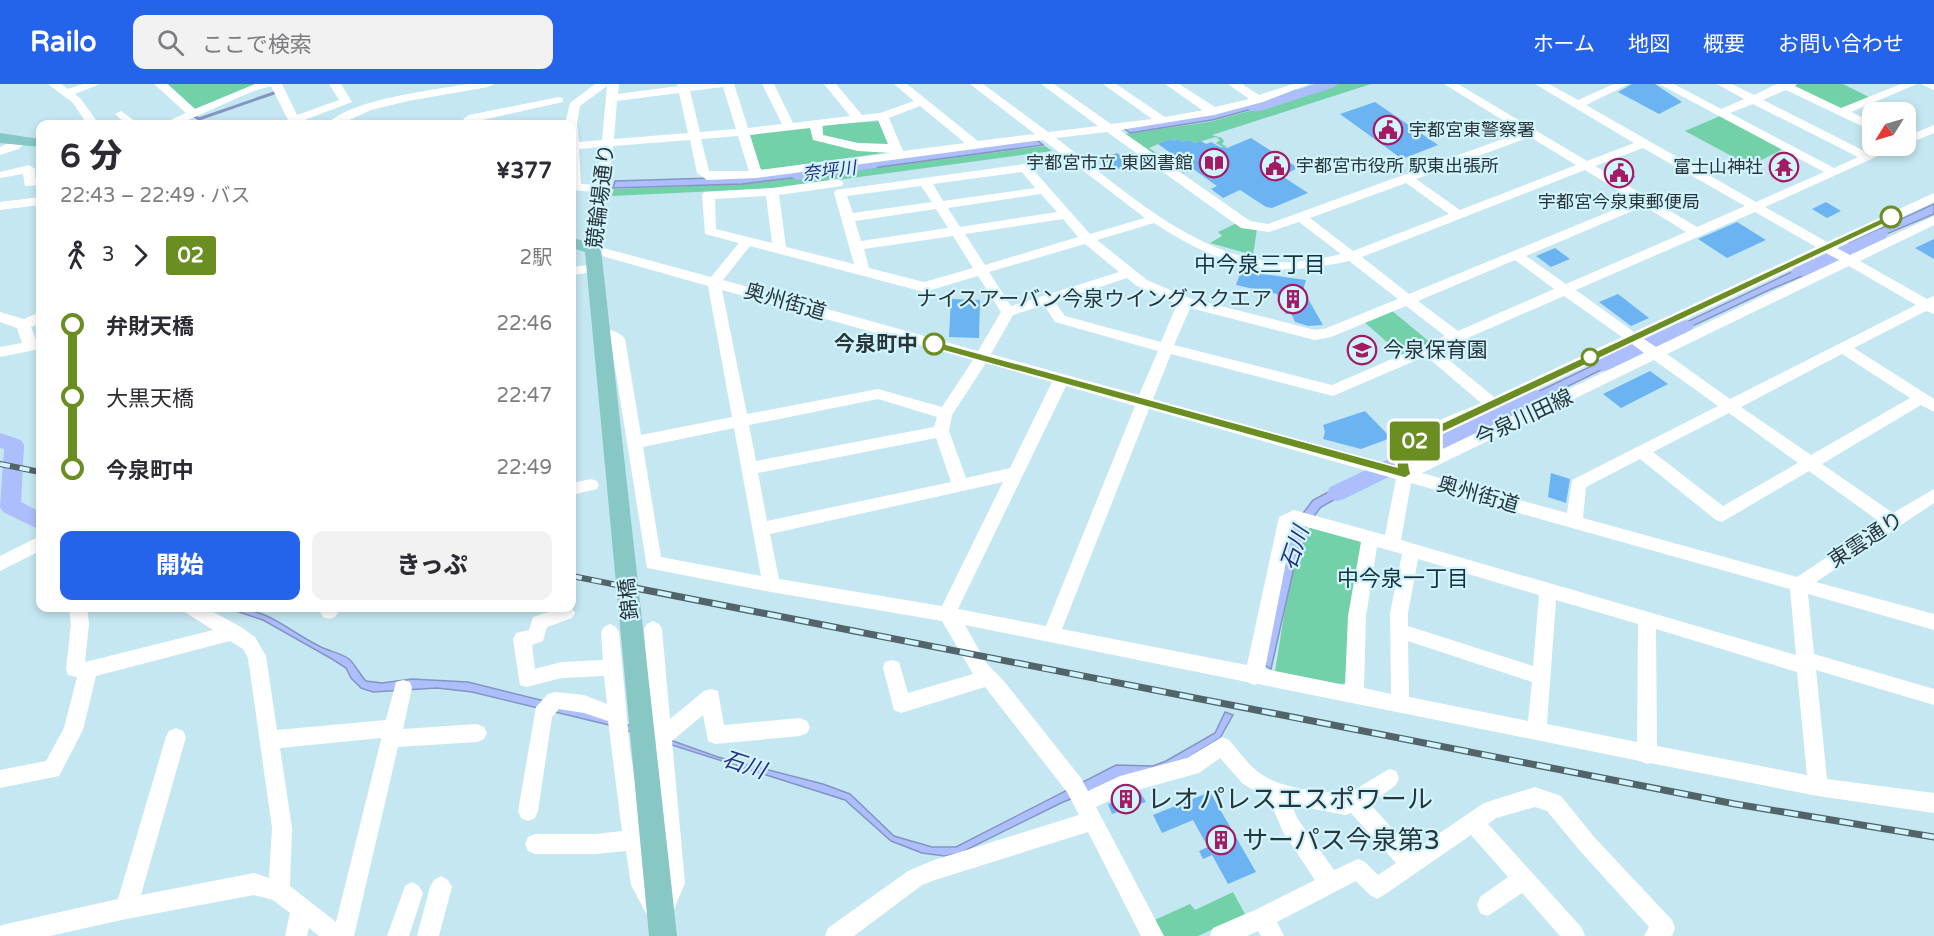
<!DOCTYPE html>
<html lang="ja">
<meta charset="utf-8">
<style>
:root{--surface:#fff;--page:#f2f2f3;--text:#2b2b33;--muted:#7c7c81;--accent:#2563eb}
body{margin:0;font-family:"Varela Round","Noto Sans JP",sans-serif;background:var(--page);color:var(--text);height:100vh;display:flex;flex-direction:column;font-size:22px;white-space:nowrap}
*{box-sizing:border-box;margin:0}
p{font-size:20px;color:var(--muted)}
.icon{flex:none;width:33px;height:33px;fill:none;stroke:currentColor;stroke-width:2;stroke-linecap:round;stroke-linejoin:round}
.map{position:relative;flex:1;overflow:hidden}
.panel{position:absolute;left:36px;top:36px;width:540px;height:492px;display:flex;flex-direction:column;background:var(--surface);border-radius:12px;box-shadow:0 3px 9px #0003}
.panel>*{flex:none}
.badge{padding:0 12px;border-radius:4px;font-size:21px;line-height:39px}
.needle{width:39px;rotate:233deg}
.buttons{position:absolute;left:1862px;top:18px;display:grid;gap:12px}
.buttons a{display:grid;place-items:center;width:54px;height:54px;border-radius:12px;background:var(--surface);box-shadow:0 3px 9px #0003;font-size:30px}
.map>.badge{position:absolute;translate:-50% -50%;box-shadow:0 0 0 3px #fff}
.legs{display:flex;align-items:center;gap:9px;height:66px;padding:0 24px;font-size:20px}
.legs p{margin-inline-start:auto}
.head{display:flex;align-items:center;justify-content:space-between;height:102px;padding:0 24px}
h1{font-size:33px;font-weight:800;line-height:45px}
.action{display:flex;gap:12px;margin-top:auto;padding:12px 24px}
.action a{flex:1;height:69px;border-radius:12px;background:var(--accent);color:#fff;font-size:24px;font-weight:800;line-height:69px;text-align:center}
.action a+a{background:var(--page);color:var(--text)}
ul{padding:0 24px;list-style:none}
li{display:flex;align-items:center;gap:21px;height:72px;font-size:22px}
li i{display:grid;place-items:center;width:9px;height:100%;margin:0 8px;background:currentColor}
li i::after{content:'';width:15px;height:15px;margin:-8px;border:4px solid;border-radius:50%;background:var(--surface)}
li p{margin-inline-start:auto}
li:first-child i{background:linear-gradient(#0000 50%,currentColor 0)}
li:last-child i{background:linear-gradient(currentColor 50%,#0000 0)}
header{display:flex;align-items:center;gap:36px;box-sizing:border-box;height:84px;padding:0 30px;background:var(--accent);color:#fff}
header strong{font-size:28px}
nav{display:flex;gap:33px;margin-inline-start:auto;font-size:21px}
.search{width:420px;height:54px;background:var(--page);display:flex;align-items:center;gap:15px;box-sizing:border-box;padding:0 21px;border-radius:12px;color:var(--muted);font-size:22px}
.map>svg:first-child{display:block}
</style>
<header>
<strong>Railo</strong>
<div class="search"><svg class="icon" aria-label="search" viewBox="0 0 24 24"><circle cx="10" cy="10" r="6"/><path d="M15 15l6 6"/></svg>ここで検索</div>
<nav><a>ホーム</a><a>地図</a><a>概要</a><a>お問い合わせ</a></nav>
</header>
<div class="map">
<svg width="1934" height="852" viewBox="0 0 1934 852">
<rect width="100%" height="100%" fill="#c5e7f1"/>
<g fill="#72d1a8">
<path d="M168 0H256L195 25Z"/>
<path d="M1338 0H1371L1212 51 1222 54 1224 57 1222 60 1227 63 1224 64 1216 59 1220 56 1216 53 1195 59 1189 56 1183 58 1178 55 1173 57 1170 55 1149 64 1185 88 1183 89 1124 50 1209 38 1282 18 1275 12 1296 5 1305 11Z"/>
<path d="M1797 0H1843L1869 13 1843 25 1837 24 1796 4 1794 1Z"/>
<path d="M1720 32 1783 65 1750 82 1685 47Z"/>
<path d="M881 37 892 62 868 63 823 52V41Z"/>
<path d="M812 42 815 54 890 68 763 86 759 84 748 51 752 48Z"/>
<path d="M1045 62 1052 67 778 104 612 112 614 105 742 100 826 91 824 83 840 81 843 88Z"/>
<path d="M1239 138 1257 145 1253 171 1210 159 1222 152 1218 148Z"/>
<path d="M1391 226 1431 259 1403 272 1363 237Z"/>
<path d="M1311 441 1358 454 1364 461 1349 597 1341 601 1275 588C1282 548 1290 474 1311 441Z"/>
<path d="M1233 808 1245 830 1198 852H1157L1150 838 1190 820 1195 826Z"/>
</g>
<g fill="#acbefc" stroke="#8495c2" stroke-width="1.5">
<path d="M1275 12 1281 17 1212 36 1130 49 1122 43Z"/>
<path d="M1037 56 1043 61 843 88 841 81Z"/>
<path d="M823 83 825 90 742 100 613 104 615 97 745 93Z"/>
<path d="M1934 120V130L1856 163 1849 159Z"/>
<path d="M1821 174 1831 180 1769 206 1663 256 1657 252Z"/>
<path d="M1625 266 1632 271 1515 328 1508 322Z"/>
<path d="M8 389H15V419L40 433V443L7 423 5 400Z"/>
<path d="M1357 393 1364 399 1321 423 1302 448 1271 585 1261 579 1291 445 1313 416Z"/>
<path d="M227 524C269 524 285 545 319 562 328 567 341 569 349 575 355 580 360 591 366 597L382 599 412 595 468 598 597 630 718 673 823 700 850 710 894 752 932 763H956L1116 681 1153 682 1166 677 1215 649 1225 628 1233 631 1220 654 1180 679 1123 694 1061 719 960 769 945 772 922 769 891 757 845 716 609 641 472 608 437 604 373 608 361 604 351 594 346 584 332 575 263 536Z"/>
</g>
<g fill="none" stroke-linecap="round" stroke-linejoin="round">
<path stroke="#8495c2" stroke-width="3" d="M194 32 199 35 274 9"/>
<g fill="#acbefc" fill-rule="evenodd">
<path d="M1315 0H1337L1335 3 1260 27H1250L1248 24 1250 21Z"/>
<path d="M870 76 878 81 876 84 797 96 789 91 797 86Z"/>
<path d="M1880 145 1886 146 1888 150 1886 154 1806 192H1794L1791 188 1794 184Z"/>
<path d="M1685 236 1691 238 1694 242 1691 246 1611 285 1604 287 1597 285 1595 280 1597 275Z"/>
<path d="M1535 306 1542 308 1545 313 1542 318 1344 415 1337 417 1330 415 1327 409 1330 403Z"/>
<path d="M0 349 21 356 24 361 21 418 40 428V446L3 428 0 423 4 365 0 364Z"/>
</g>
</g>
<g fill="#6cb4f1">
<path d="M1632 0H1655L1682 18 1659 30 1618 8Z"/>
<path d="M1375 18 1438 61 1402 75 1340 30Z"/>
<path d="M1251 54 1298 84 1282 92 1308 109 1272 124 1266 123 1240 106 1223 114 1211 105 1217 102 1158 60 1170 55 1173 57 1178 55 1183 58 1189 56 1195 59 1201 57 1206 60 1211 58 1220 63 1227 64Z"/>
<path d="M1117 69 1123 73 1132 69 1143 76 1123 86 1116 84 1103 75Z"/>
<path d="M1617 81 1636 93 1626 97 1607 86Z"/>
<path d="M1826 118 1841 127 1827 134 1812 125Z"/>
<path d="M1737 138 1766 156 1727 174 1698 155Z"/>
<path d="M1934 155V175L1915 164Z"/>
<path d="M1555 164 1570 175 1551 183 1536 172Z"/>
<path d="M1241 187 1306 196 1303 206 1323 241 1308 242 1295 238 1291 229 1286 230 1277 210 1236 201Z"/>
<path d="M1618 210 1649 234 1631 242 1599 218Z"/>
<path d="M951 215 980 216 979 254 949 253Z"/>
<path d="M1650 287 1668 300 1621 324 1603 310Z"/>
<path d="M1365 327 1391 354 1361 365 1323 355 1325 348 1323 341Z"/>
<path d="M1551 389 1570 395 1566 419 1548 413Z"/>
<path d="M1140 708 1146 718 1112 730 1108 720Z"/>
<path d="M1210 708 1256 788 1228 800 1212 771 1203 775 1199 767 1208 763 1193 736 1162 749 1153 731Z"/>
</g>
<g fill="none" stroke-linecap="round" stroke-linejoin="round">
<g fill="#fff" fill-rule="evenodd">
<path d="M48 0H61L68 5 83 0H100L75 10 81 15 99 40H87L73 19Z"/>
<path d="M154 0H167L195 25 255 0H282L297 31 339 16 329 0H341L352 18 294 40 288 36 271 2 251 8 179 40H164L166 38 186 29Z"/>
<path d="M468 0H494L488 3 408 17 371 26 341 40H327C352 15 433 6 468 0Z"/>
<path d="M595 0H619L618 10 678 2 677 0H734L748 44 782 40 762 0H774L793 39 850 32 824 0H836L862 31 880 29 914 17 894 0H907L978 57 1035 50 970 0H983L1048 48 1098 42 1041 0H1054L1111 40 1152 35 1103 0H1116L1165 33 1202 26 1165 0H1179L1215 23 1249 15 1228 0H1242L1259 11 1293 0H1310L1263 18 1214 31 1120 46 1250 137 1268 140 1522 48 1444 0H1458L1587 77 1634 59 1535 0H1549L1578 16 1614 0H1629L1586 21 1756 118 1824 88 1659 0H1674L1721 25 1744 15 1717 0H1732L1754 11 1777 0H1797L1795 2 1841 24 1901 0H1917L1851 28 1872 38V47L1786 6 1763 16 1868 69 1885 62H1900L1765 123 1827 158 1934 109V118L1837 164 1850 171 1934 132V141L1860 177 1927 215 1934 212V230L1926 227 1854 264 1934 315V328L1921 321 1822 380 1893 429 1934 405V419L1816 498 1934 530V546L1808 510 1814 570 1934 605V621L1816 586 1827 695 1934 709V729L1818 712 1650 679 1647 680 1640 677 1258 600 1254 601 1247 598 965 541 987 580 1003 596 1081 694 1088 707 1120 692 1187 674 1222 653 1229 656C1238 666 1246 678 1257 687 1280 706 1317 706 1346 711L1389 685 1396 687 1399 694 1396 701 1370 720 1413 767 1484 719 1535 703 1561 712 1595 754 1672 836 1675 844 1672 852H1644L1649 843 1581 768 1547 727 1535 723 1496 734 1488 740 1582 844 1585 852H1560L1522 809 1488 832 1480 829 1477 821 1480 813 1508 793 1471 751 1384 811 1377 815 1370 811 1356 797 1277 838 1284 852H1261L1258 847 1247 852H1210L1213 844 1255 826 1315 796 1283 748 1269 715 1243 700 1220 674 1199 689 1123 710 1096 723 1164 852H1141L1088 748 935 796 922 801 854 852H825L828 844 908 787 934 776 1079 731 1067 708 985 603 901 629 894 626 883 584 885 578 892 576 899 578 908 609 973 590 942 537 771 508 647 484 611 258 597 252 595 249 597 246C605 243 620 248 625 255L641 351 732 333 708 202 588 168 586 165 595 108 572 106V40H565L570 19ZM607 2 602 56 579 58 577 40 580 22ZM723 3 736 45 700 48 690 7ZM679 9 688 49 614 55 617 17ZM1753 20 1858 73 1834 84 1730 29ZM920 22 965 59 903 67 889 34ZM878 36 888 60 858 59 823 51 822 42ZM810 44 813 56 858 67 891 69 761 86 750 51ZM1107 48 1241 144 1269 148 1299 138 1341 170C1320 175 1299 179 1277 178 1195 174 1119 102 1056 54ZM738 52 749 87H709L701 55ZM1530 53 1576 81 1460 126 1416 95ZM690 56 697 89 707 96 756 94 1043 56 1145 134 1090 150 1029 81 1025 80 836 106 834 109 854 180 786 163 779 111 842 102 844 99 838 95 772 104 704 108 702 111 705 150 739 159 711 193 600 163 613 62ZM601 63 596 101 581 100 579 65ZM1643 64 1745 122 1697 143 1595 82ZM1585 86 1635 117 1409 210 1362 173ZM1022 88 1035 104 943 117 933 100ZM1406 99 1449 130 1353 167 1310 134ZM921 102 932 118 853 129 847 112ZM1041 110 1057 128 960 143 948 124ZM766 112 772 159 716 145 715 115ZM1644 122 1686 148 1566 200 1526 172ZM936 125 948 144 861 157 855 137ZM1755 128 1816 163 1634 248 1576 206ZM1063 135 1078 153 985 181 965 150ZM1154 139C1223 184 1269 195 1349 177L1398 215 1324 245 1315 246 1189 214 1147 196 1097 156ZM953 152 973 184 924 198 869 184 864 165ZM1085 160 1119 188 1011 222 989 188ZM750 162 924 208 978 192 1001 228 978 267 723 196ZM1826 169 1839 176 1656 263 1644 255ZM1515 176 1554 205 1458 247 1418 217ZM1849 182 1916 221 1730 315 1667 270ZM1127 194 1137 202 1177 220 1161 258 1065 232 1055 218ZM722 206 973 276 942 323 878 305 747 330ZM1564 212 1622 253 1494 313 1438 267ZM1044 221 1055 238 1158 267 1139 311 991 270 1013 231ZM1406 222 1445 252 1332 301 1174 261 1190 224 1315 256 1331 253ZM1632 260 1644 269 1411 380 1412 369 1422 360ZM1171 270 1333 312 1426 272 1481 319C1455 331 1393 348 1395 382L1153 315ZM1842 270 1910 314 1811 371 1741 323ZM1654 276 1718 322 1572 396 1567 429 1422 389ZM986 279 1052 298 1010 384 966 394 949 347 952 331ZM1066 302 1135 322 1046 542 958 525ZM878 315 937 333 934 343 756 377 749 341ZM1149 325 1396 395 1385 451 1294 426 1279 433 1247 581 1062 545ZM1729 329 1798 379 1723 422 1653 368ZM734 344 761 492 661 473 643 363ZM936 354 951 398 767 437 758 389ZM1640 375 1716 436 1722 438 1809 387 1880 438 1797 493 1583 434 1586 403ZM1003 398 942 522 779 495 770 450ZM1411 399 1790 505 1796 571 1401 456ZM1296 440 1361 458 1348 532 1345 601 1265 585 1293 442ZM1377 463 1402 470 1390 529 1391 610 1364 604 1366 532ZM1418 475 1539 511 1533 582 1408 542V529ZM1556 516 1638 540 1637 658 1547 640ZM1656 545 1797 588 1807 691 1657 662ZM1408 557 1532 598 1528 637 1409 613ZM1292 721 1346 731 1351 729 1396 779 1378 791 1365 778 1358 775 1334 786 1297 734Z"/>
<path d="M1921 0H1934V6Z"/>
<path d="M559 13 563 14V18L469 39 463 35 469 31Z"/>
<path d="M121 27 139 40H126L115 30Z"/>
<path d="M1934 41V49L1905 61V53Z"/>
<path d="M22 52 28 56 19 65 0 71V63Z"/>
<path d="M29 81 35 85V94L40 93V101L25 102 23 90 0 94V88Z"/>
<path d="M40 113V121L0 126V118Z"/>
<path d="M595 180 602 184 600 187 572 191V183Z"/>
<path d="M0 228 24 235 40 228V239L31 243 36 256 40 255V265L0 273V263L22 259 17 244 0 238Z"/>
<path d="M591 395 597 397 599 401 597 405 572 411V399Z"/>
<path d="M40 452V467L0 487V472Z"/>
<path d="M69 524H87L89 540 85 578 213 546 186 529 183 524H206L241 543 255 553 266 572 277 646 386 636 396 598 403 596 410 598 412 604 403 645 477 640 484 643 487 649 484 655 477 658 398 663 354 852H319L309 844 307 852H285L290 829 273 816 254 811 126 835 50 852H0V842L2 841 118 815 166 653 169 647 176 644 183 647 186 653 141 811 254 789 269 794 272 744 248 574 243 565 230 557 96 592 83 646 59 692 0 704V686L46 677 64 644 77 593 68 591 66 585 71 540ZM381 654V656L336 838 290 802 292 744 280 664Z"/>
<path d="M322 524H341C336 533 333 537 323 533L320 528Z"/>
<path d="M560 524H572L575 529 572 534 547 543 543 557 532 561 535 585 561 578 603 576 601 548 604 543 610 540 616 543 619 548 630 666 652 798 659 809 663 799 644 545 647 540 653 537 659 540 662 545 670 635 704 607 711 605 718 607 724 641 800 634 807 637 810 643 807 649 800 652 715 660 708 657 703 631 672 657 685 799 671 833 663 836 647 831 631 801 626 767 596 770H535L528 767 525 760 528 753 535 750H596L622 747 608 637 584 629 559 625 552 633 538 727 535 734 528 737 521 734 518 727 536 623 548 610 555 608 584 611 607 620 604 592 561 594 527 603 520 601 513 555 516 549 529 546 533 533Z"/>
<path d="M441 792 448 796 452 803 439 852H417L430 803 434 796Z"/>
<path d="M412 798 419 802 423 809 409 852H387L405 802Z"/>
</g>
<g fill="#87c8c5" fill-rule="evenodd">
<path d="M0 49 40 55V63L0 59Z"/>
<path d="M572 154 599 161 601 165 677 852H649L585 168 572 164Z"/>
</g>
<g stroke="#516469" stroke-width="6">
<g id="rail-far1">
<path d="M0 380 40 388"/>
<path d="M572 492 637 505"/>
</g>
</g>
<g stroke="#516469" stroke-width="7">
<path id="rail" d="M630 503 1735 720 1934 753"/>
</g>
<use href="#rail-far1" stroke="#d2f4fe" stroke-width="4" stroke-dasharray="10" stroke-linecap="butt"/>
<use href="#rail" stroke="#d2f4fe" stroke-width="4.5" stroke-dasharray="14" stroke-linecap="butt"/>
</g>
<path fill="#6b8e23" stroke="#fff" stroke-width="1.5" d="M1891 130 1896 133 1894 135 1420 359C1409 370 1406 375 1411 390L1405 394 934 264 929 260 934 257 1397 383V370L1412 353Z"/>
<defs>
<g id="civic-ring" transform="scale(1.5)"><circle r="9.5" fill="#d2f4fe" stroke="#a41b65" stroke-width="1.5"/><path d="M-.6-6.5H3V-4.5H.6V-3L4-1V1h2V6H-6V1h2V-1L-.6-3ZM-1.2 2.5V6h2.4V2.5Z" fill="#a41b65"/></g>
<g id="library-ring" transform="scale(1.5)"><circle r="9.5" fill="#d2f4fe" stroke="#a41b65" stroke-width="1.5"/><path d="M-6-4Q-3-5.5-.7-3.5V5Q-3 3-6 4ZM6-4Q3-5.5 .7-3.5V5Q3 3 6 4Z" fill="#a41b65"/></g>
<g id="temple-ring" transform="scale(1.5)"><circle r="9.5" fill="#d2f4fe" stroke="#a41b65" stroke-width="1.5"/><path d="M0-6L5-2H3V0L6.5 2.5H4V6H1.5V3h-3V6H-4V2.5H-6.5L-3 0V-2H-5Z" fill="#a41b65"/></g>
<g id="building-ring" transform="scale(1.5)"><circle r="9.5" fill="#d2f4fe" stroke="#a41b65" stroke-width="1.5"/><path d="M-4-6H4V6H1V3H-1V6H-4ZM-2.5-4.3h1.7v1.8h-1.7ZM.8-4.3h1.7v1.8H.8ZM-2.5-1h1.7V.8h-1.7ZM.8-1h1.7V.8H.8Z" fill="#a41b65"/></g>
<g id="school-ring" transform="scale(1.5)"><circle r="9.5" fill="#d2f4fe" stroke="#a41b65" stroke-width="1.5"/><path d="M0-5L7-2L0 1L-7-2ZM-4 1L0 2.5L4 1V4Q0 6-4 4Z" fill="#a41b65"/></g>
</defs>
<g fill-rule="evenodd">
<use href="#civic-ring" x="1388" y="46"/>
<use href="#library-ring" x="1214" y="79"/>
<use href="#civic-ring" x="1275" y="82"/>
<use href="#temple-ring" x="1784" y="83"/>
<use href="#civic-ring" x="1619" y="89"/>
<use href="#building-ring" x="1293" y="215"/>
<use href="#school-ring" x="1362" y="266"/>
<use href="#building-ring" x="1126" y="715"/>
<use href="#building-ring" x="1221" y="756"/>
</g>
<g fill="#fff" stroke="#6b8e23" stroke-width="3">
<circle cx="1891" cy="133" r="10"/>
<circle cx="934" cy="260" r="10"/>
<circle cx="1590" cy="273" r="8"/>
</g>
<g text-anchor="middle" dominant-baseline="central" stroke-width="4.5" stroke-linejoin="round" paint-order="stroke">
<g font-size="18" fill="#28363a" stroke="#d2f4fe" text-anchor="start">
<text x="1409" y="46">宇都宮東警察署</text>
<text x="1193" y="79" text-anchor="end">宇都宮市立 東図書館</text>
<text x="1296" y="82">宇都宮市役所 駅東出張所</text>
<text x="1763" y="83" text-anchor="end">富士山神社</text>
<text x="1619" y="118" text-anchor="middle">宇都宮今泉東郵便局</text>
</g>
<g font-size="18" font-style="italic" fill="#252d84" stroke="#d2f4fe">
<text transform="translate(829 87) rotate(-7)">奈坪川</text>
</g>
<g font-size="21" fill="#28363a" stroke="#d2f4fe">
<text transform="translate(601 112) rotate(-83)">競輪場通り</text>
<text transform="translate(785 218) rotate(16)">奥州街道</text>
<text transform="translate(1524 334) rotate(-25)">今泉川田線</text>
<text transform="translate(1478 411) rotate(16)">奥州街道</text>
<text transform="translate(1866 456) rotate(-33)">東雲通り</text>
<text transform="translate(629 515) rotate(-96)">錦橋</text>
</g>
<g font-size="21" fill="#28363a" stroke="#d2f4fe" text-anchor="end">
<text x="1272" y="215">ナイスアーバン今泉ウイングスクエア</text>
<text x="1383" y="266" text-anchor="start">今泉保育園</text>
</g>
<g font-size="21" font-weight="bold" fill="#28363a" stroke="#d2f4fe" text-anchor="end">
<text x="918" y="260">今泉町中</text>
</g>
<g font-size="22" fill="#16333b" stroke="#d2f4fe">
<text x="1260" y="181">中今泉三丁目</text>
<text x="1403" y="495">中今泉一丁目</text>
</g>
<g font-size="22" font-style="italic" fill="#252d84" stroke="#d2f4fe">
<text transform="translate(1295 464) rotate(-71)">石川</text>
<text transform="translate(744 681) rotate(18)">石川</text>
</g>
<g font-size="26" fill="#28363a" stroke="#d2f4fe" text-anchor="start">
<text x="1147" y="715">レオパレスエスポワール</text>
<text x="1242" y="756">サーパス今泉第3</text>
</g>
</g>
</svg>
<div class="buttons">
<a><svg class="needle" viewBox="-14 -14 28 28"><path d="M0-13l5 13h-10z" fill="#e53935"/><path d="M0 13l5-13h-10z" fill="#7c7c81"/></svg></a>
</div>
<b class="badge" style="left:1415px;top:357px;background:#6b8e23;color:#fff">02</b>
<section class="panel">
<div class="head"><div><h1>6 分</h1><p>22:43 – 22:49 · バス</p></div><b>¥377</b></div>
<div class="legs"><svg class="icon" aria-label="walk" viewBox="0 0 24 24"><circle cx="13" cy="4" r="2"/><path d="M13 8l-2 6 4 7M11 14l-3 7M7 12l3-4h3l4 4"/></svg>3<svg class="icon" aria-label="forward" viewBox="0 0 24 24"><path d="M9 5l7 7-7 7"/></svg><b class="badge" style="background:#6b8e23;color:#fff">02</b><p>2駅</p></div>
<ul>
<li><i style="color:#6b8e23"></i><b>弁財天橋</b><p>22:46</p></li>
<li><i style="color:#6b8e23"></i><span>大黒天橋</span><p>22:47</p></li>
<li><i style="color:#6b8e23"></i><b>今泉町中</b><p>22:49</p></li>
</ul>
<div class="action"><a>開始</a><a>きっぷ</a></div>
</section>
</div>
